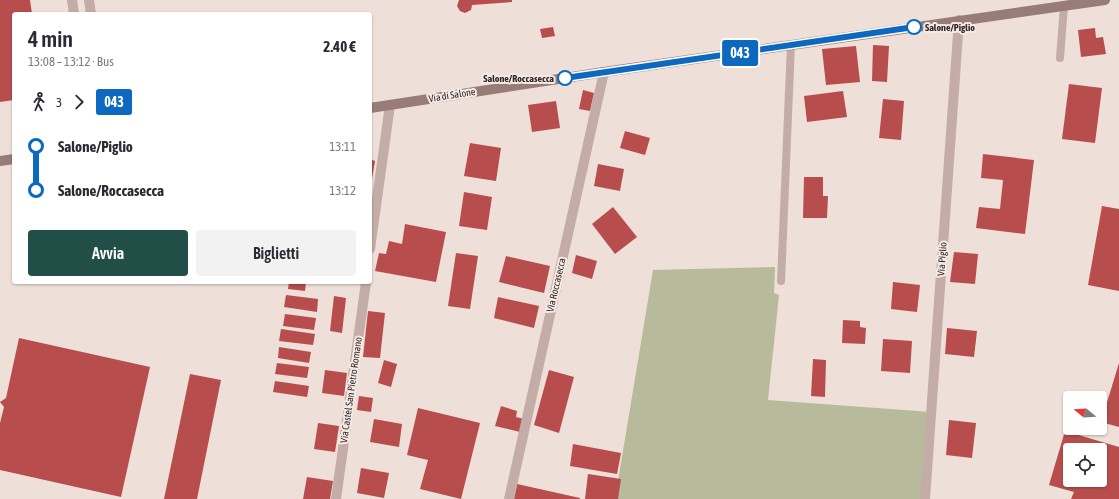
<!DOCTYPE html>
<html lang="it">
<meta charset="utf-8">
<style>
:root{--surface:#fff;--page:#f2f2f3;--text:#2b2b33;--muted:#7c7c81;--accent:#214e46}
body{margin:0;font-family:"Asap Condensed",sans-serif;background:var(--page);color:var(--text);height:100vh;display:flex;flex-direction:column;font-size:15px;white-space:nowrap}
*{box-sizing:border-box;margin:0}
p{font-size:13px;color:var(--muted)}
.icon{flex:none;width:22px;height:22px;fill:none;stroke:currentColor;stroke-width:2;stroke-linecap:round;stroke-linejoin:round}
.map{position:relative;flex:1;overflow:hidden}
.panel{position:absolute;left:12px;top:12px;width:360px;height:272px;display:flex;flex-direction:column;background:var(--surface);border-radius:4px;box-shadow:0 1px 3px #0004}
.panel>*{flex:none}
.badge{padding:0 8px;border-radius:3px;font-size:14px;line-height:26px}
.needle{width:26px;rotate:288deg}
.controls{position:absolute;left:1063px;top:391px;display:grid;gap:8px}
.controls a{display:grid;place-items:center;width:44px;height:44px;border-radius:4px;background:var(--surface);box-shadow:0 1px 3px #0004;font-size:20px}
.map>.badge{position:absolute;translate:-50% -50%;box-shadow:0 0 0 2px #fff}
.legs{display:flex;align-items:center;gap:6px;height:44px;padding:0 16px;font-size:13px}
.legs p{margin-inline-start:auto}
.summary{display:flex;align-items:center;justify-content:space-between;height:68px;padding:0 16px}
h1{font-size:22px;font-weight:600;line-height:30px}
.action{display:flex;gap:8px;margin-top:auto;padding:8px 16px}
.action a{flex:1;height:46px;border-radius:4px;background:var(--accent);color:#fff;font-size:16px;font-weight:600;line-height:46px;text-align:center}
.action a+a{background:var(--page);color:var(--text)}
ul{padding:0 16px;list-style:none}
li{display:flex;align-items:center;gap:14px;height:44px;font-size:15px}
li i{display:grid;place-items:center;width:6px;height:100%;margin:0 5px;background:currentColor}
li i::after{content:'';width:10px;height:10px;margin:-5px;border:3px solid;border-radius:50%;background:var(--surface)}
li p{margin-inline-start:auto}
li:first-child i{background:linear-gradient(#0000 50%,currentColor 0)}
li:last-child i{background:linear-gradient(currentColor 50%,#0000 0)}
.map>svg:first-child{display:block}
</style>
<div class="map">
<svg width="1119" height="499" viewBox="0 0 1119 499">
<rect width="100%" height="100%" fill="#eedfd9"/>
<path fill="#b8bb9b" d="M775 267 774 293 779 295 768 400 931 412 925 499H615L653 270Z"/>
<g fill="#b84d4d" fill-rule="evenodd">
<path d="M0 0H30L32 14H14V100L0 102Z"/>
<path d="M459 0H512V2L472 5 471 10 465 13 460 11 457 6Z"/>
<path d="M553 27 555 36 542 38 540 29Z"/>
<path d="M1095 28 1096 38 1103 37 1106 54 1081 57 1078 30Z"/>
<path d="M873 45 889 46 887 82 872 81Z"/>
<path d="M856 46 860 82 826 85 822 49Z"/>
<path d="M1069 84 1102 88 1095 143 1062 139Z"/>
<path d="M583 90 594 93 590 111 579 109Z"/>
<path d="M843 91 847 117 807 122 804 96Z"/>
<path d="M883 99 904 101 901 140 879 138Z"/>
<path d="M556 101 560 128 532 132 528 105Z"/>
<path d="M625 131 650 138 645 155 620 148Z"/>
<path d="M470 143 501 148 496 181 464 176Z"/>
<path d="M983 154 1034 160 1025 234 976 228 979 207 1000 209 1003 180 981 178Z"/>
<path d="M370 159 375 161 372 179H370Z"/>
<path d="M598 164 624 169 620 191 594 186Z"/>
<path d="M804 177H823V196H828L827 218H803Z"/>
<path d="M464 192 492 197 487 230 459 226Z"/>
<path d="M1102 206 1119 209V291L1088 285Z"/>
<path d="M613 207 637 237 615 254 592 224Z"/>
<path d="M405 224 446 232 436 282 375 271 379 253 386 254 389 241 402 244Z"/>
<path d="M954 252 978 254 975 284 950 282Z"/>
<path d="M456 253 478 256 470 309 448 306Z"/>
<path d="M576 255 597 261 592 279 572 273Z"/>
<path d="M506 256 550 266 544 293 499 282Z"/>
<path d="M289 282H306L305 291 288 289Z"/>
<path d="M893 282 920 285 917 312 891 309Z"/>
<path d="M286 295 318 299 317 312 284 307Z"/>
<path d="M334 296 346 298 342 333 330 331Z"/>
<path d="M498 297 539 306 534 328 494 318Z"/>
<path d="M368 311 385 313 380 358 363 357Z"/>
<path d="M285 314 316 318 314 330 283 326Z"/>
<path d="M843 320 860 321V327L866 328 865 344 842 343Z"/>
<path d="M947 328 977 331 974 357 945 354Z"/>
<path d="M281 329 315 334 313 345 279 341Z"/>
<path d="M19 338 150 367 121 497 0 470V423L4 407 0 402 6 398Z"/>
<path d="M883 339 912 341 910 373 881 371Z"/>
<path d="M279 347 311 352 309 363 278 358Z"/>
<path d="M813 359 826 360 825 397 811 396Z"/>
<path d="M384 360 397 364 391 387 378 383Z"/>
<path d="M277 363 309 367 307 378 275 374Z"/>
<path d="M1119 363V427L1101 422Z"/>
<path d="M325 370 347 373 344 396 322 393Z"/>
<path d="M549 370 574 377 559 433 534 425Z"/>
<path d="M190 374 221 380 197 499H164Z"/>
<path d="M275 381 309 386 307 397 273 392Z"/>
<path d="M359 396 373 398 371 412 357 410Z"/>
<path d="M501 406 517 411 516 417 524 419 520 432 495 426Z"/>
<path d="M418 408 480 423 461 499 420 489 428 460 407 455Z"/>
<path d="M374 419 402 424 399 447 370 442Z"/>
<path d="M949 420 976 423 972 458 946 455Z"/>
<path d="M318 423 339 426 335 452 314 449Z"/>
<path d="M1065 431 1119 447V499H1071L1074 492 1049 485ZM1070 450H1100V480H1070Z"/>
<path d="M573 444 621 453 617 474 570 466Z"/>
<path d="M361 468 389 473 384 498 357 493Z"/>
<path d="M588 474 621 479 618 499H585Z"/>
<path d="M307 477 333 481 330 499H303Z"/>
<path d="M517 484 580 498V499H514Z"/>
</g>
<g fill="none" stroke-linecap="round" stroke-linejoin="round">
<g stroke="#c4ada7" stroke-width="8">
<path d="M1060 58 1064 6"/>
<path d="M781 281 791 45"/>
</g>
<g stroke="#c4ada7" stroke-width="10">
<path d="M72 0 74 14"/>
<path d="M89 0 91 14"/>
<path d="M370 249 390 105"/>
<path d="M336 499 366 282"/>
<path d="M509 499 604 72"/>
<path d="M925 499 959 20"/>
</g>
<g stroke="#977c78" stroke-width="10">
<path d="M370 108 604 72 1105 0"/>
<path d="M0 161 14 159"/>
</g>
</g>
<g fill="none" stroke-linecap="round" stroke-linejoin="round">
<g stroke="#fff" stroke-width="9">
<path id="line-1" d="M565 78 914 27"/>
</g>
<use href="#line-1" stroke="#0c69bf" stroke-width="6"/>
</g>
<g fill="#fff" stroke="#0c69bf" stroke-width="2">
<circle cx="914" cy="27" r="7"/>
<circle cx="565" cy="78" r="7"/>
</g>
<g text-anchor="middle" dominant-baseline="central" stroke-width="4" stroke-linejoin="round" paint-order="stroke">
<g font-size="10" font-weight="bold" fill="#322726" stroke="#f6eae5" text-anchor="start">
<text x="925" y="27">Salone/Piglio</text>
<text x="554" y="78" text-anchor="end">Salone/Roccasecca</text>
</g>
<g font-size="10" fill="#322726" stroke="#f6eae5">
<text transform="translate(452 95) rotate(-9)">Via di Salone</text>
<text transform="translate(942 259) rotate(-86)">Via Piglio</text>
<text transform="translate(556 285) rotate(-77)">Via Roccasecca</text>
<text transform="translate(351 390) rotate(-82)">Via Castel San Pietro Romano</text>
</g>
</g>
</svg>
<div class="controls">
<a><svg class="needle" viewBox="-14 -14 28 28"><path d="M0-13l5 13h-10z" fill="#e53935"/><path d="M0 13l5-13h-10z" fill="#7c7c81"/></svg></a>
<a><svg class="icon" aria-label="locate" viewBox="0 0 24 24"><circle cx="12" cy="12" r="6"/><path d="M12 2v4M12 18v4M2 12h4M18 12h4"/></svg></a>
</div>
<b class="badge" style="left:740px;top:53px;background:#0c69bf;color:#fff">043</b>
<section class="panel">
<div class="summary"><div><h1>4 min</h1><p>13:08 – 13:12 · Bus</p></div><b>2.40 €</b></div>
<div class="legs"><svg class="icon" aria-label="walk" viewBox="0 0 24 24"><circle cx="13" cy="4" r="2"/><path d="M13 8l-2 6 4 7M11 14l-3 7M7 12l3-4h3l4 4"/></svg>3<svg class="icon" aria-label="forward" viewBox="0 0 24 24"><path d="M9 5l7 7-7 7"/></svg><b class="badge" style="background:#0c69bf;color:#fff">043</b></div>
<ul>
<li><i style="color:#0c69bf"></i><b>Salone/Piglio</b><p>13:11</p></li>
<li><i style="color:#0c69bf"></i><b>Salone/Roccasecca</b><p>13:12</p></li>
</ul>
<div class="action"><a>Avvia</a><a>Biglietti</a></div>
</section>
</div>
